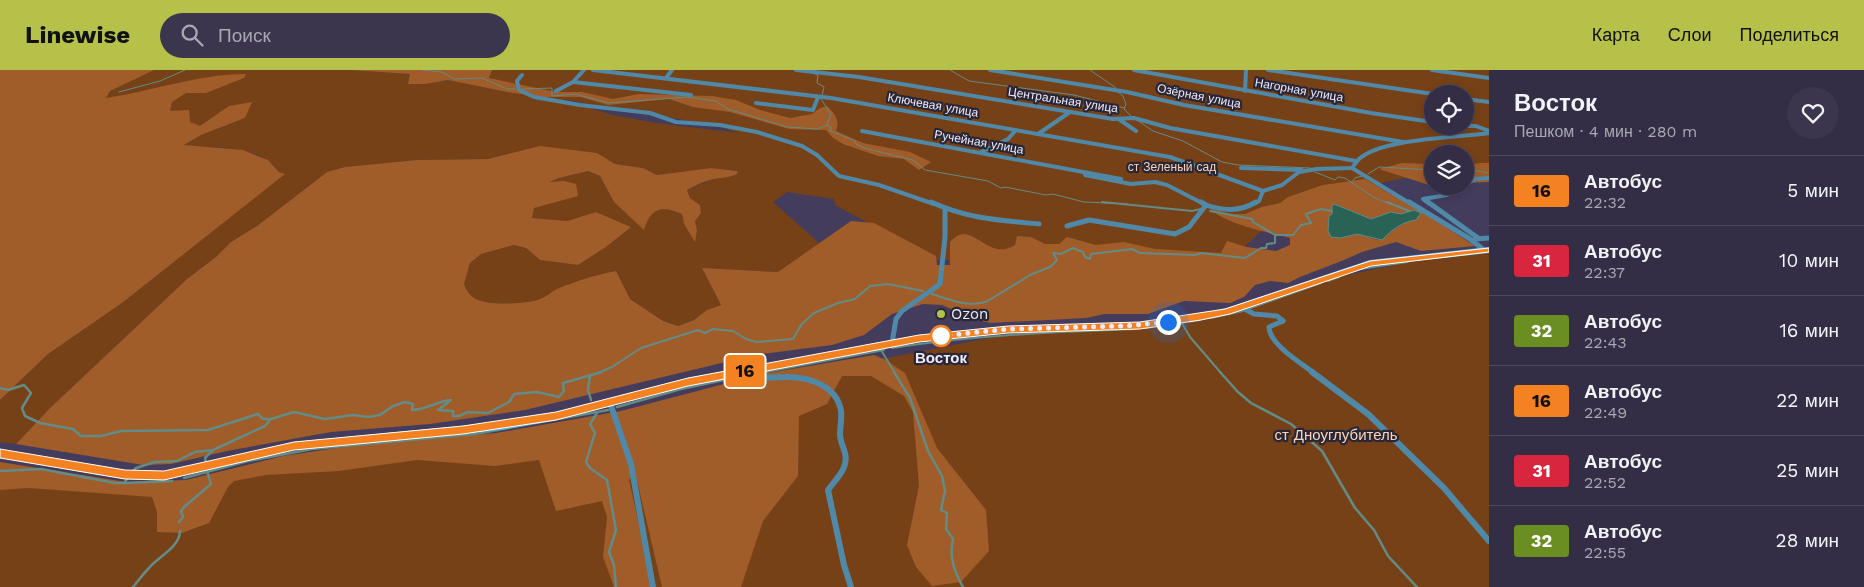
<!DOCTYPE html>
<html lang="ru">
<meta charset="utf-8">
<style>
:root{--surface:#332d46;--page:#3b354d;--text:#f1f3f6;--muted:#a9a8b3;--line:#4e495f;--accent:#b6c149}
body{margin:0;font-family:"Work Sans",sans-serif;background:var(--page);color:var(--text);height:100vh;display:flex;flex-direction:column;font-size:19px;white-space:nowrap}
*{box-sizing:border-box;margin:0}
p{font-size:16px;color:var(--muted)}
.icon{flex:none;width:28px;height:28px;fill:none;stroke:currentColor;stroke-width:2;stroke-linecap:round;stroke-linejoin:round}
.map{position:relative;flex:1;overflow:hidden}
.panel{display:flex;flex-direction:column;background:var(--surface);width:375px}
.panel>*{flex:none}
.badge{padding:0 10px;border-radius:4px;font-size:18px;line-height:32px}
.controls{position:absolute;left:1424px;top:15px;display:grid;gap:10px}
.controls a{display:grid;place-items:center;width:50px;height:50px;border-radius:50%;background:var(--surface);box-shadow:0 2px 8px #0003,0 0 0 1px var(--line);font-size:25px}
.you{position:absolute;width:25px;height:25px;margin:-12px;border:4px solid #fff;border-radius:50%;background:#1a73e8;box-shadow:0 0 0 8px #1a73e833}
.map>.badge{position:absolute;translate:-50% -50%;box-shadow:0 0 0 2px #fff}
.round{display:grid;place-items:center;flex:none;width:52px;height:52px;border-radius:26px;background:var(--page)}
.summary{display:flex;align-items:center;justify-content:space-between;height:85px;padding:0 25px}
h1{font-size:24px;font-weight:800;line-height:38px}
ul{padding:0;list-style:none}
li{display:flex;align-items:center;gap:15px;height:70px;padding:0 25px;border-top:1px solid var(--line)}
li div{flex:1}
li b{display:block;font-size:19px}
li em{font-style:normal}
li .badge{min-width:55px;font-weight:700;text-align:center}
header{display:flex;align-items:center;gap:30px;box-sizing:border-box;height:70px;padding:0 25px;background:var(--accent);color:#111}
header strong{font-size:24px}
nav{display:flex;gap:28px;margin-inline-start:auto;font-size:18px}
.search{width:350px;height:45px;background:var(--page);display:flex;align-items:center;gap:12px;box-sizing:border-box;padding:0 18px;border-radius:28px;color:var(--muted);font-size:19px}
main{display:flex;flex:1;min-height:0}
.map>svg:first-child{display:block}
</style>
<header>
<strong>Linewise</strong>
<div class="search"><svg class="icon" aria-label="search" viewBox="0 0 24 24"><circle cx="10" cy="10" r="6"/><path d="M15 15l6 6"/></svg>Поиск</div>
<nav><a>Карта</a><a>Слои</a><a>Поделиться</a></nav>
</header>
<main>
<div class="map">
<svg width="1489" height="517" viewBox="0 0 1489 517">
<rect width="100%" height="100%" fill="#443c5d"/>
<g fill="#774117" fill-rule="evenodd">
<path d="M0 0H350L411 4 408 13 425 14 448 10 507 22 516 21 466 0H1489V94L1465 97V84H1432V103L1384 112 1284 140 1225 195 936 190 835 135 834 129 787 122 773 132 820 174 778 202 702 198 721 235 707 241 694 250 678 256 663 251 630 229 616 201C595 205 576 211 557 220 551 222 546 227 540 229 527 234 488 236 476 229 469 225 467 221 464 214L470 193 481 184 514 175 526 178 540 190 578 195 606 177 631 157 596 142 567 151 532 148 534 138 563 111 547 113 559 108 588 101 600 106 614 132 644 159C650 137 663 135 682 144L684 154 697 160 695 151 701 143 700 135 690 128 687 120 712 109 733 106 737 101 711 98 657 105 643 98 615 94 609 90 512 84 488 89 417 90 345 97 327 102 257 156 231 172 216 187 187 209 50 338 16 374 0 372V330L48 284 122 233 284 104C276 101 274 94 267 90 243 75 210 78 183 76L201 65 245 48 251 32 210 50 200 57 190 52 188 46 179 53ZM1432 24H1465V56H1432ZM561 29 714 55 739 63 656 53 612 45Z"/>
<path d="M1489 182V517H0V393L118 420 493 366 1024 261 1140 257 1224 243 1332 208 1436 187Z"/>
</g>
<g fill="#a05c29" fill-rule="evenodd">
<path d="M0 0H154L110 21 106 28C153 21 199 4 246 4L244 8 206 23H186L172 32 170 41 189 40 190 52 200 56 229 36 252 32 245 48 201 65 184 75 243 80 268 90 279 102 285 104 122 233 48 284 0 330Z"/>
<path d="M350 0H492L489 8 556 22H582L613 29 639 24 712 26 736 30 760 40 790 48 812 44 820 38 827 36C835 44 840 50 836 61L863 73 910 82 931 92 919 100 904 89 878 86 843 74 832 67 826 60 789 59 730 42 693 37 669 29 608 35 581 27H544L507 22 448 10 425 14H408L410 4Z"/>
<path d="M540 76 597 83 615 94 643 98 657 105 711 98 737 101 738 103C730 109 719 107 710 110 702 112 695 116 687 120L690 128 700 135 701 143 695 151 697 160 695 172 684 154 682 144C662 135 650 138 644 160L614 132 600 106 588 101 559 108 549 112 564 111 576 114 578 126 534 138 532 148 567 151 596 142 631 157 606 177 578 195 540 190 526 178 514 175 481 184 470 193 464 214C467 221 469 225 476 229 488 236 527 234 540 229 546 227 551 222 557 219 576 211 595 205 616 201L630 229 663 251 678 256 694 250 707 240 721 235 702 198 778 202 851 151 874 153 936 186 937 195H950V172C954 168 958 164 964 164 980 165 993 189 1015 175L1017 166 1031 167 1045 174H1059L1067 167 1096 175 1124 172 1155 179 1221 183 1227 171 1247 177 1276 181 1290 175V168C1267 162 1228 155 1210 139L1233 144H1245L1262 137 1280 133 1288 127 1323 115 1365 109 1419 140 1475 176 1421 181 1396 172 1362 182 1344 190 1300 207 1288 213 1270 211 1255 215 1244 227 1230 233 1184 231 1148 244H1105L1086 248 991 253 977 250 942 235 923 234 892 244 864 265 832 275 755 285 525 340 430 354 331 362 227 381 171 394 143 395 16 374 50 338 187 209 216 187 231 172 257 156 327 102 345 97 417 90 488 89ZM1334 134 1371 149 1391 142 1416 150 1406 152 1378 170 1357 164 1340 168 1328 161 1329 146 1332 144V136Z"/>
<path d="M1402 93 1432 94V116L1379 99Z"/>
<path d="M1480 93H1489V112L1465 113V95Z"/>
<path d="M874 285 884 289 905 303 937 378 986 440 989 481 961 512 932 516 916 497 907 475 919 416 913 342 904 326 871 306H842L827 334 799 346 798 406 763 451 741 517H662L635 402 629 410 653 517H614L603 487 607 447 602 431 556 441 539 390 495 396 417 390 339 401 266 405 234 411 228 417 209 453 182 463 157 462V442L152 427 29 418 0 420V392L126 412 186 410 283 386 350 376 496 363 621 341 762 304Z"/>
</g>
<path fill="#286355" stroke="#638c87" d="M1334 134 1371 149 1391 142 1401 144 1414 140 1421 143 1416 150C1401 152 1392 160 1382 170L1357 164 1340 168 1331 167 1328 161 1329 146 1332 144V136Z"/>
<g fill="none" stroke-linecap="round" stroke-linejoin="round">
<g stroke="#638c87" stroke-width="1">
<path d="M422 0 442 2 454 9 482 8 507 19H515"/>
<path d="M950 0 969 11 1074 25 1124 38"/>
<path d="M1090 0 1116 18"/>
<path d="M815 4 818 5 817 13 824 17 822 26"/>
<path d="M522 19 552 18V26L575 24 609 33 686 27 716 31 728 39 787 57 817 59 827 55 832 58 829 60 855 71 856 74 864 78 913 90 925 100 988 111 1001 118 1005 117 1046 125 1053 124 1084 132 1128 134"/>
<path d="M119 22 160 11 185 0"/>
<path d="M1118 22 1123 26 1126 34 1124 39 1132 47"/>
<path d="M821 29 831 44 827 55"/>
<path d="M1137 50 1153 61 1183 71 1222 92 1238 95 1310 98"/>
<path d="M1465 99 1489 103"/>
<path d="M1315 102 1335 110 1338 107 1345 108 1375 128 1390 134"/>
<path d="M1368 104 1379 97 1432 100"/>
<path d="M1352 112 1355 108 1362 106"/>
</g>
<g stroke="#638c87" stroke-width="2">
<path d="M1102 132 1192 141 1201 139"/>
<path d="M1387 132 1409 141"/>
<path d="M1210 141 1252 149 1253 152 1275 165H1293L1301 155 1311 153 1306 144 1321 139 1332 141"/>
<path d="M1360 199 1408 192"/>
<path d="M1328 211 1339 207"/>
<path d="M932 224C950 230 966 237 986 232L1032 204 1050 197 1057 190 1053 183 1061 184 1073 178 1083 182 1085 187 1090 189 1091 184 1132 179 1140 183 1195 185 1201 183 1245 188 1261 178H1266L1267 174 1275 173V165"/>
<path d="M1248 239 1321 213"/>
<path d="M1211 248 1243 241"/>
<path d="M1182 253 1190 267 1221 303"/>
<path d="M1146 258 1200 250"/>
<path d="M892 278C974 265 1054 262 1137 259"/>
<path d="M881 280 895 303"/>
<path d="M598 303 612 297 641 278 698 260 705 263 713 259 733 261 746 269 757 272 793 269 801 255 814 243 838 233 855 229 870 216 888 214 923 221"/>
<path d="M761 303 884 280"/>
</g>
<g stroke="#638c87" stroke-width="2.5">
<path d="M894 302 910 328 928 381 942 406 945 421 941 440 947 443 946 459 953 469C949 487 954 501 963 517"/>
<path d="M1220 302 1238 322 1251 333 1291 354 1322 381 1355 438 1374 460 1388 486 1417 517"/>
<path d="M760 303 768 302"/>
<path d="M590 305 588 320 591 330"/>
<path d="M0 318 8 320 24 315 31 323 22 338 25 346 40 353 73 359 81 366H101L121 361 208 360 258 344 263 349H271L294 342 325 349 353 345 368 347 380 345 393 336 405 332 413 334 412 340C426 340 437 331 451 330L438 340 453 341V346H459L468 342 488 343 509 332 514 324 537 322 559 327 564 321 563 313 602 302"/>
<path d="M617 337 681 319 738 307"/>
<path d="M597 343 590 354 595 363 586 392 590 398 607 410 616 460 609 482 614 495 616 517"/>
<path d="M206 392 205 388 213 380"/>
<path d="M0 401 41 399 115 413H124L127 409"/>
<path d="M133 401 136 398 155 392 177 391 195 382 213 380 265 356 270 350"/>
<path d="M184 408 248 391 312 379 475 364 608 340"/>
<path d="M124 413 172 411"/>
<path d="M179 452 183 447 181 441 184 437 211 414 207 401"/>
<path d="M133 517C138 511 143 504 149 498 158 487 180 477 180 461"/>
</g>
<g stroke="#5089a8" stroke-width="4">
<path d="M593 0 831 28 1170 87 1263 121"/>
<path d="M796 0 859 7 1113 49 1134 48 1170 58 1356 91"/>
<path d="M990 0 1127 22 1184 35 1403 72"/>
<path d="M1134 0 1371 43 1432 52"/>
<path d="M1268 0 1433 24"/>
<path d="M1432 0 1489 8"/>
<path d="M522 5 517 11 519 20 534 27 580 35 650 43 676 52 720 55 757 62 802 76 817 85 839 106 879 115 934 134"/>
<path d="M666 8 672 0"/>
<path d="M573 12 691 25"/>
<path d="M556 21 573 12 584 0"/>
<path d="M1245 21 1246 0"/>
<path d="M1465 29 1489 32"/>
<path d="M756 33 813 40 818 27"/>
<path d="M1120 50 1136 61"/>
<path d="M1465 56H1476L1489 61"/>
<path d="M862 61 1121 109"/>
<path d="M1038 64 1070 42"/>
<path d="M981 82 1008 69 1016 60"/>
<path d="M1241 98 1302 100"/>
<path d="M1352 98 1411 134"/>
<path d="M1085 105 1131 114 1155 112 1167 115 1204 134"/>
<path d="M1465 115 1475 109 1489 108"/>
<path d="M1254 134 1259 131 1263 121 1282 115 1299 102 1317 99 1352 98C1354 95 1357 91 1359 89 1382 68 1458 68 1489 63"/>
<path d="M1430 134 1423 129 1447 125 1462 116"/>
</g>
<g stroke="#5089a8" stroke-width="5">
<path d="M931 132C968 149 999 150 1039 154"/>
<path d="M1201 132 1206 135"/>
<path d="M1409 132 1470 169 1484 180"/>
<path d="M1428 132 1478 168"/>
<path d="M1067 156 1089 150 1175 164 1189 157 1206 135C1224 141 1239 142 1256 132"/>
<path d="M1475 169 1489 168"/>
<path d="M1241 237 1254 244 1277 246 1283 251"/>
<path d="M1283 251 1269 257C1269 274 1301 293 1314 303"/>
<path d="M892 273 896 249 902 241 940 214 945 167V139"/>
<path d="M752 300 755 303"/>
</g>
<g stroke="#5089a8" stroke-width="6">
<path d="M754 302C764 310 775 307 787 307 810 307 837 316 841 341 842 349 840 357 840 364 840 371 843 376 845 383 849 398 836 409 828 420L844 495 851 517"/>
<path d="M1312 302 1368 344 1444 418 1489 471"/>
<path d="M610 333 631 394 653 517"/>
</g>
<path stroke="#4fafe2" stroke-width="6" d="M737 303 919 269 1008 259 1140 255 1201 247 1227 241 1370 193 1489 180"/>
<path stroke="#4fafe2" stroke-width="8" d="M0 384 125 405 164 406 294 376 501 356 556 346 688 312 744 302"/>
</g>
<path fill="#f58220" stroke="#fff" d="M1489 178V182L1371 196 1230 244 1201 250 1140 259 1008 263 919 272 688 316 556 350 463 364 294 380 164 410 125 409 0 388V379L125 400 164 401 294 372 463 356 556 342 688 308 919 265 1008 256 1140 252 1225 239 1370 191Z"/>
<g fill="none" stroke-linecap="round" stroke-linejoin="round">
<path stroke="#eeebfc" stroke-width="5" stroke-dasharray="0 9" d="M941 266 1008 259 1124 256 1168 252"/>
</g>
<circle fill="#b6c149" stroke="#292635" stroke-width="2" cx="941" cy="244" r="5"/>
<circle fill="#fff" stroke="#f58220" stroke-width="2.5" cx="941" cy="266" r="10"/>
<g text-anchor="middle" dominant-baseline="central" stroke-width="4.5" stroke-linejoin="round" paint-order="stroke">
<g font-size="12" fill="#eeebfc" stroke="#292635">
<text transform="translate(1299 20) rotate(10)">Нагорная улица</text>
<text transform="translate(1199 26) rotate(11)">Озёрная улица</text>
<text transform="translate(1063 30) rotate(9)">Центральная улица</text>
<text transform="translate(933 35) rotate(10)">Ключевая улица</text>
<text transform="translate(979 72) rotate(10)">Ручейная улица</text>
</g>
<g font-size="12" fill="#fbd4ba" stroke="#292635">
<text x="1172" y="97">ст Зеленый сад</text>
</g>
<g font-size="15" fill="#eeebfc" stroke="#292635" text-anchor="start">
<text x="951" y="244">Ozon</text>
</g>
<g font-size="15" font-weight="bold" fill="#eeebfc" stroke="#292635">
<text x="941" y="288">Восток</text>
</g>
<g font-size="15" fill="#fbd4ba" stroke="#292635">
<text x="1336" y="365">ст Дноуглубитель</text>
</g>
</g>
</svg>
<div class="controls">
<a><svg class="icon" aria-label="locate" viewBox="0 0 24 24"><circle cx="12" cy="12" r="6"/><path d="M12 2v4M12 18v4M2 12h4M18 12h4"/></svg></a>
<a><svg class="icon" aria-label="layers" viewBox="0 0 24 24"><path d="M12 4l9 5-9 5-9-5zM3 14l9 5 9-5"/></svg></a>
</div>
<div class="you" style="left:1168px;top:252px"></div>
<b class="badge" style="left:745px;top:301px;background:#f58220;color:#111">16</b>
</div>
<section class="panel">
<div class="summary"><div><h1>Восток</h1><p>Пешком · 4 мин · 280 m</p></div><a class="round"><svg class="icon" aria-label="heart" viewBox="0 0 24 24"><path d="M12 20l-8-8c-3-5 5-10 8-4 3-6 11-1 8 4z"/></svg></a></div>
<ul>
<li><span class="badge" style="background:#f58220;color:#111">16</span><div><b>Автобус</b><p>22:32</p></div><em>5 мин</em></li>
<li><span class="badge" style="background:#d7263d;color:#fff">31</span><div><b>Автобус</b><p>22:37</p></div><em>10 мин</em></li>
<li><span class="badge" style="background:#6b8e23;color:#fff">32</span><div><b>Автобус</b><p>22:43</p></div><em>16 мин</em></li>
<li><span class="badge" style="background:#f58220;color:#111">16</span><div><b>Автобус</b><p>22:49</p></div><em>22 мин</em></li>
<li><span class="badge" style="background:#d7263d;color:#fff">31</span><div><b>Автобус</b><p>22:52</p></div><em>25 мин</em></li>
<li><span class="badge" style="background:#6b8e23;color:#fff">32</span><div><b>Автобус</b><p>22:55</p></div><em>28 мин</em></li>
</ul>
</section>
</main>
